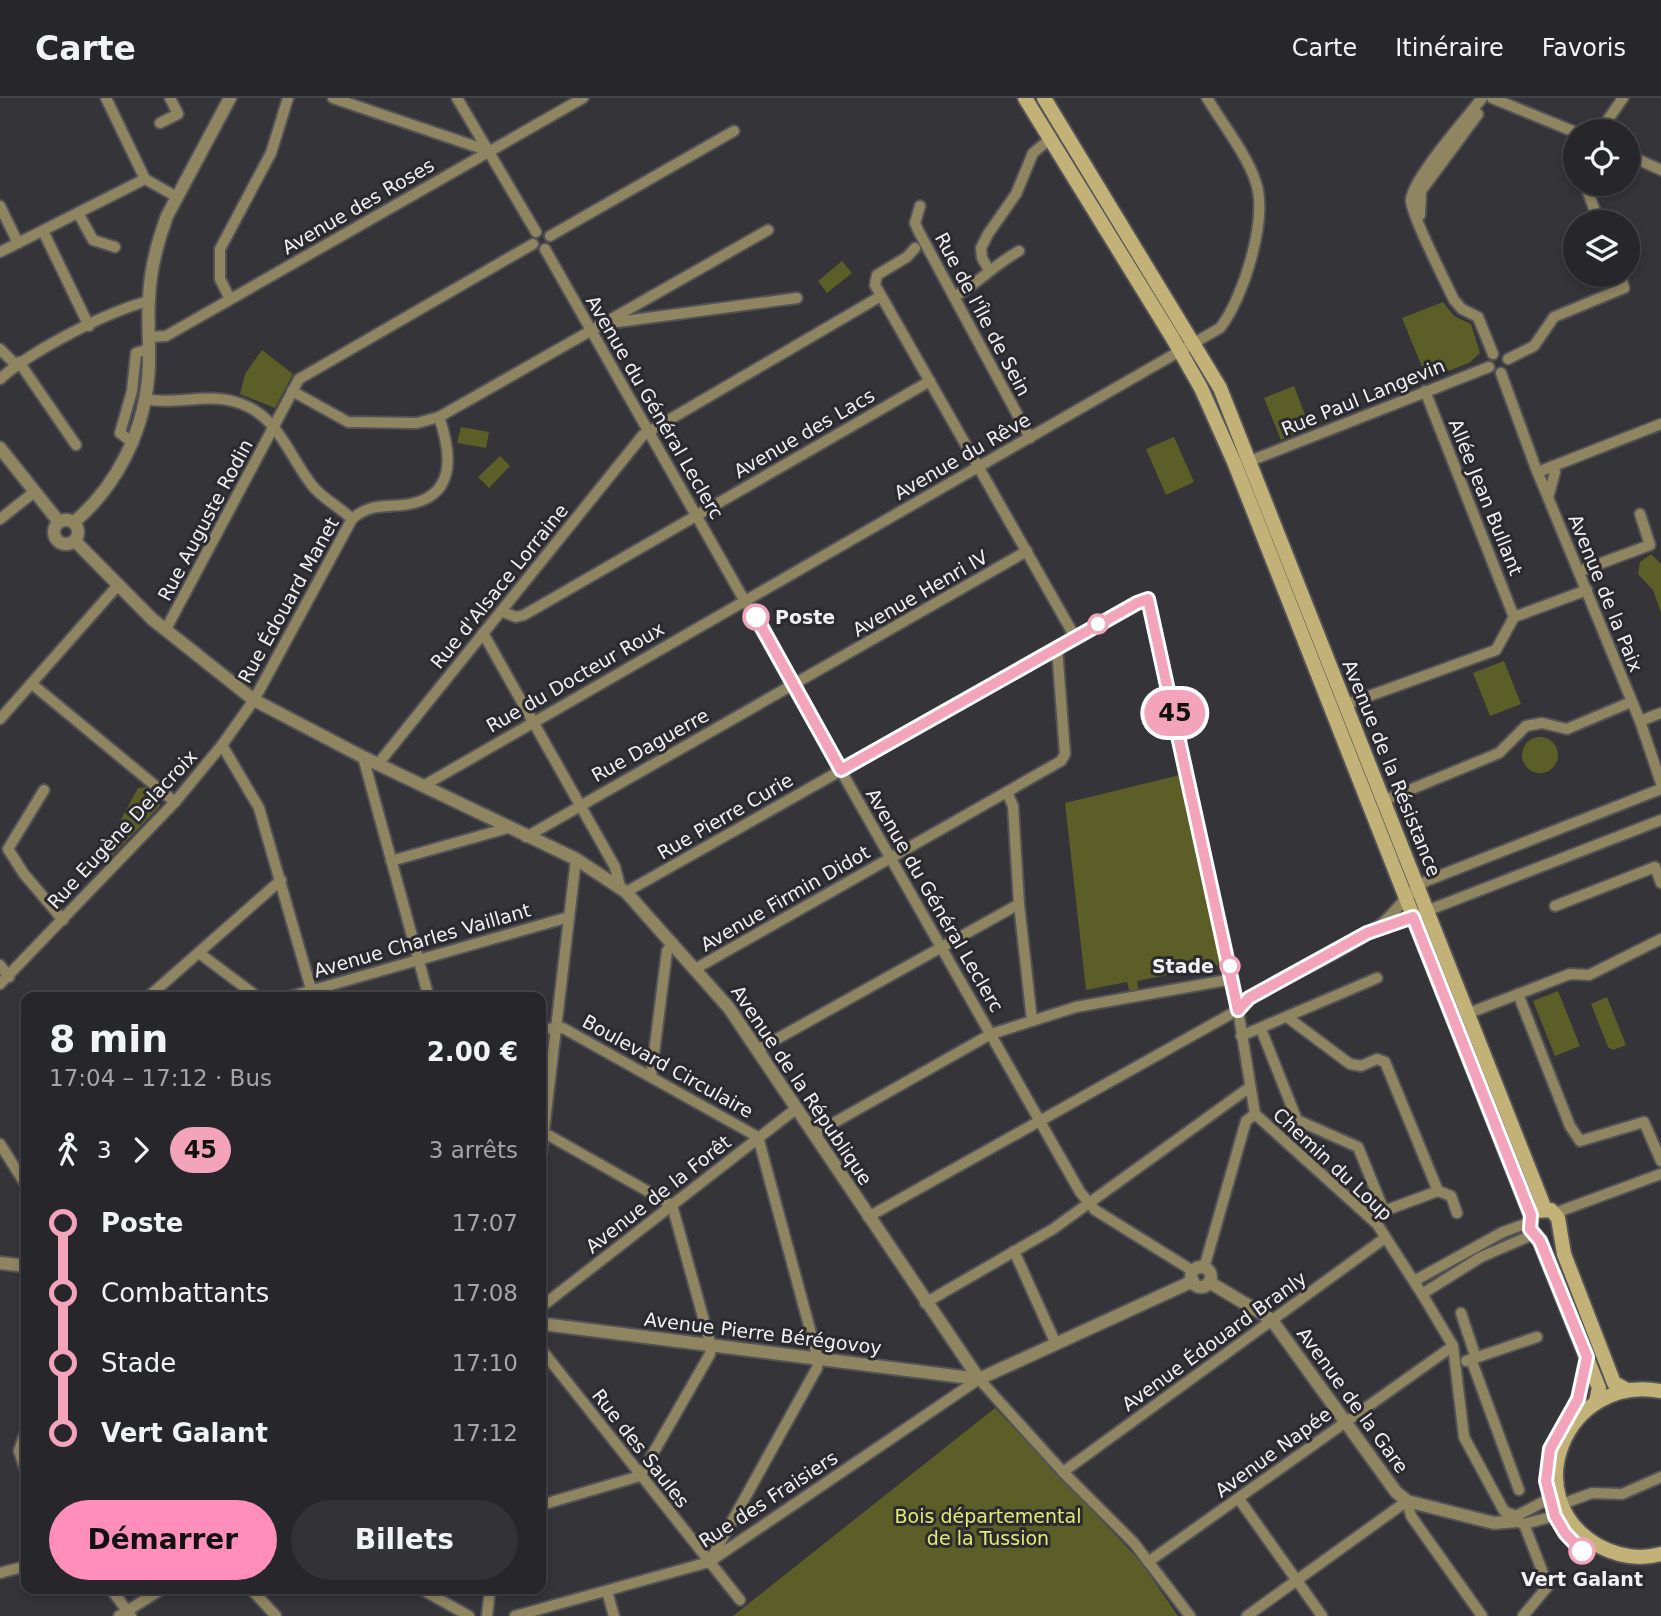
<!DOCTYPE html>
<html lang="fr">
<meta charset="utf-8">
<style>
:root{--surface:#27272b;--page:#333337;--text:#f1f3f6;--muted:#a4a5a9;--line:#434447;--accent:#ff8ebb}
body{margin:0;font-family:"DejaVu Sans",sans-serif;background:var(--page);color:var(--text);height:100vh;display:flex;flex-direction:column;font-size:26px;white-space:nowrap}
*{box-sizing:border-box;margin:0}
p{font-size:23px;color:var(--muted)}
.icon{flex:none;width:38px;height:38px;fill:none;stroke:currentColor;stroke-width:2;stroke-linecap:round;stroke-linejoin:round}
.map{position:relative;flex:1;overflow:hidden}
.details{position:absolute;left:21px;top:894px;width:525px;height:602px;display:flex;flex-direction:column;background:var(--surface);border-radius:14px;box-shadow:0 4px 10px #0003,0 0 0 2px var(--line)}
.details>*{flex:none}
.badge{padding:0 14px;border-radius:23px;font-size:24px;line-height:46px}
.fabs{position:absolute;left:1563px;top:21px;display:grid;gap:14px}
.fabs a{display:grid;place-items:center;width:77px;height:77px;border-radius:50%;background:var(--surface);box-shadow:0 4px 10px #0003,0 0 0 2px var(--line);font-size:35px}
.map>.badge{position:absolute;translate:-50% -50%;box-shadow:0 0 0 4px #fff}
.legs{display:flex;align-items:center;gap:10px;height:77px;padding:0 28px;font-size:23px}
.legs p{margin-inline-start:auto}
.head{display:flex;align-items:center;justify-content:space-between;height:119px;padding:0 28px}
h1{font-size:38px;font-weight:800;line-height:52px}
.primary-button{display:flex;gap:14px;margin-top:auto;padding:14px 28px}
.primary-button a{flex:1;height:80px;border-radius:42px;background:var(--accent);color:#111;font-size:28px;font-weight:800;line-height:80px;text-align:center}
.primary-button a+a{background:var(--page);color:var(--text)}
ul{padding:0 28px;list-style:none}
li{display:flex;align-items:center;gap:24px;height:70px;font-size:26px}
li i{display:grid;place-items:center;width:10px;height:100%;margin:0 9px;background:currentColor}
li i::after{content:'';width:18px;height:18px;margin:-9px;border:5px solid;border-radius:50%;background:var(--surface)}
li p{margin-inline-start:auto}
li:first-child i{background:linear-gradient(#0000 50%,currentColor 0)}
li:last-child i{background:linear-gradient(currentColor 50%,#0000 0)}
header{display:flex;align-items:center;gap:42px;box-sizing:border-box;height:98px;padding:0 35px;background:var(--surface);border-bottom:2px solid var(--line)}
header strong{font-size:33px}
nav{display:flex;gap:38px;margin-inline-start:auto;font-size:24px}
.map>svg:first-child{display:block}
</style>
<header>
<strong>Carte</strong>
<nav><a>Carte</a><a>Itinéraire</a><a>Favoris</a></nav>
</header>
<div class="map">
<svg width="1661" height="1518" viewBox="0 0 1661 1518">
<rect width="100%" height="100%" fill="#343439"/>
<g fill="#5b5f27">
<path d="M842 163 852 175 827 195 818 183Z"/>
<path d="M1443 204 1454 218 1471 226 1480 255 1469 265 1427 281 1402 220Z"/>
<path d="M262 252 293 276 275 310 240 296 245 276Z"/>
<path d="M1294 288 1310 330 1281 342 1264 300Z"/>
<path d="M461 329 489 334 486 350 457 345Z"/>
<path d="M1174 339 1194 384 1166 397 1146 351Z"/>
<path d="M500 358 510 368 489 390 478 379Z"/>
<path d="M1651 456 1661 466V515L1653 492 1638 476 1640 464Z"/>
<path d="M1504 563 1521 606 1490 618 1473 575Z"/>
<circle cx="1540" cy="657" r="18"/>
<path d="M1180 677 1223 866 1137 883 1139 892 1130 895 1127 884 1086 892 1065 705Z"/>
<path d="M146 689 159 701 160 708 112 758 106 759 104 753 138 690Z"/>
<path d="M1558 893 1580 948 1555 958 1533 903Z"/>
<path d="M1607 899 1626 947 1613 952 1608 949 1591 906Z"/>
<path d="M995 1310 1141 1464 1178 1518H733Z"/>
</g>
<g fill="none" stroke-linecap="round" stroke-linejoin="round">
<g stroke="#525257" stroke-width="14">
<g id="minor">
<path d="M106 0 145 81"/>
<path d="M333 0 489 53"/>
<path d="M457 0 536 134"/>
<path d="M1482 0C1467 20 1412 81 1411 102 1410 114 1446 185 1454 202L1462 211 1478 219 1493 256"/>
<path d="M1492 0 1575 34"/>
<path d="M160 25 178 16 170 0"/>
<path d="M1600 33 1623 0"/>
<path d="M1628 57 1661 72"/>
<path d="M145 81 177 99"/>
<path d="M1585 86 1599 124"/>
<path d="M0 108 18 145"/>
<path d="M920 108 915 125 919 134 1030 340"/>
<path d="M78 115 93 142 115 149"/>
<path d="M1420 117 1421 93 1478 16"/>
<path d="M43 133 89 228"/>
<path d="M550 138 734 33"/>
<path d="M915 150 907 159 877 177 875 187 1075 539"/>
<path d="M545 151 1080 1094 1095 1112 1193 1173"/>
<path d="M0 154 145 81"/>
<path d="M989 172 982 160 981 150 988 136 1016 96 1033 55 1050 41"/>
<path d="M954 199C978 185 994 167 1019 153"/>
<path d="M230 201 220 181V151L271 55 288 0"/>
<path d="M610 225 797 200"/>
<path d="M149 239 166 238 583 0"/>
<path d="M0 251 16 267"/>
<path d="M1508 261 1534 248 1554 219 1624 190 1620 177"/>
<path d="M19 264 76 347"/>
<path d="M1501 275 1535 368 1640 623 1661 685"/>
<path d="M0 281C31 253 108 213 149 203"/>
<path d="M292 293 348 324 417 325 439 319 768 132"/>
<path d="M1425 293 1514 519"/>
<path d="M145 301C173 307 203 296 232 303 277 314 286 353 311 386 321 400 340 409 352 421"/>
<path d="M133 345 120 335 132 293 136 255 149 251"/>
<path d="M1250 363 1489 269"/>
<path d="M1538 374 1661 326"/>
<path d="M1549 396 1555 374 1553 368"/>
<path d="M0 421 33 395"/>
<path d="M1580 473 1650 447 1640 416"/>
<path d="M501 513 516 519 524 517 930 283"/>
<path d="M166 531 299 281 533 146"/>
<path d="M483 535 615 769 620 789"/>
<path d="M32 586 175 704"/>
<path d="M1347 606 1496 552 1514 519 1587 492"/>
<path d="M0 621 119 486"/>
<path d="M1640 623 1661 615"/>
<path d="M222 647 259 710 311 891"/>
<path d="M363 659 429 900"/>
<path d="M378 666 643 337 881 198"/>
<path d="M423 688 1220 230C1243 201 1268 122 1256 85 1247 56 1223 27 1207 0"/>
<path d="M44 692 8 751 24 776 63 822"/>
<path d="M1007 694 1013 708 1019 806 1032 923"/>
<path d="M1385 702 1499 655 1526 628 1542 625 1567 631 1631 604"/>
<path d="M526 739 1027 453"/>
<path d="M391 763 508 730"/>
<path d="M626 794 1137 505 1148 501 1233 881 1255 1016 1377 1126 1422 1196 1453 1248 1464 1339 1504 1413 1516 1418"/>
<path d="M1555 808 1655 769 1661 785"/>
<path d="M1380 831 1661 722"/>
<path d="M199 855 259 900"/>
<path d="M0 867 9 879"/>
<path d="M695 871 1061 663 1065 656 1057 550"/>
<path d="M0 886 175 704 222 647 254 602 352 421C372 403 390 411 414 405 458 394 450 351 439 319"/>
<path d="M1518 896 1570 1028 1580 1043 1644 1024 1661 1063"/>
<path d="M147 900 281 782"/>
<path d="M285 900 569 819"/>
<path d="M1469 915 1570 876 1589 877 1661 841"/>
<path d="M1287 919 1350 966 1361 968 1377 961 1385 964 1438 1093 1451 1098 1457 1115"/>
<path d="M541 931 563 930 758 1039 818 1261 817 1270 711 1461"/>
<path d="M1261 931 1297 1022 1358 1049 1384 1113"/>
<path d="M1241 938 1377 880"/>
<path d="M757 952 1019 806"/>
<path d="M651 979 667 853 673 845"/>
<path d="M541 1036 550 1038 672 1107 711 1248 710 1256 640 1378 541 1407"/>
<path d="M814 1036 991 936 1076 909 1233 881"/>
<path d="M0 1046 26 1087"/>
<path d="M541 1057 576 761"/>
<path d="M1555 1115 1661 1076"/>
<path d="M1380 1118 1384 1113 1438 1093"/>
<path d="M868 1119 1238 912 1249 900C1290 877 1341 856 1379 828 1397 814 1406 795 1426 783L1661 691"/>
<path d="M1014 1153 1056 1246"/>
<path d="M1204 1170 1246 1023 1255 1016"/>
<path d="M1414 1183 1503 1134 1528 1125"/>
<path d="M1422 1196 1481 1159 1532 1137"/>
<path d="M925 1205 1053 1131 1250 989"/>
<path d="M541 1209 797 1010"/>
<path d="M1461 1215 1476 1260"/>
<path d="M541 1251 740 1502"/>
<path d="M1471 1261 1519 1392"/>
<path d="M1466 1263 1537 1239"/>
<path d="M26 1332 19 1353 26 1374"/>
<path d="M1063 1374 1385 1140"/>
<path d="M1239 1401 1322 1518"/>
<path d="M1562 1406 1592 1395 1622 1396 1661 1379"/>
<path d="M1516 1418 1549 1401 1557 1386"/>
<path d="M1518 1424 1524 1426 1555 1418 1572 1423"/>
<path d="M1148 1464 1453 1248"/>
<path d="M0 1475 26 1468"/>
<path d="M111 1491 131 1518"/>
<path d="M251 1491 276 1518"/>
<path d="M421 1491 469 1518"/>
<path d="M607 1493 614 1518"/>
<path d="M119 1518 162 1491"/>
<path d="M487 1518 490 1491"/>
<path d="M515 1518 709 1464 979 1281 1063 1374 1134 1445 1190 1518"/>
<path d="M1247 1518 1407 1403 1411 1418 1482 1518"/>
<path d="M1523 1518 1548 1488 1524 1426"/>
</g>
</g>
<g stroke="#525257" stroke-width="16">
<g id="tertiary">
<path d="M0 350 59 424"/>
<circle cx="66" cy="434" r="12"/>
<path d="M74 424C116 389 143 335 148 281 151 254 147 227 149 201 150 172 157 145 167 118L230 0"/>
<path d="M75 443 152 521 254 602 363 659 576 761 626 794 729 910 979 1281"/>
<path d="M0 1165 26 1168"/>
<circle cx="1201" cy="1179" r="10"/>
<path d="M1209 1184 1271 1221 1396 1394 1407 1403 1494 1425 1517 1423"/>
<path d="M543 1226 979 1281"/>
<path d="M979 1281 1193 1183"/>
</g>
</g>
<g stroke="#525257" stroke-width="18">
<g id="secondary">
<path d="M1025 0 1172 239 1201 290 1234 364 1531 1117 1530 1131 1540 1143 1599 1290 1596 1304"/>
<path d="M1044 0 1220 290 1545 1111"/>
<path d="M1536 1113 1551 1112 1558 1120 1564 1156 1614 1285 1627 1292"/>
<path d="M1661 1293C1566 1275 1514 1400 1599 1448 1618 1458 1640 1462 1661 1456"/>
</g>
</g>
<use href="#minor" stroke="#8f8561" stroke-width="10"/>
<use href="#tertiary" stroke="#8f8561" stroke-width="12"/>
<use href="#secondary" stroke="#c2b277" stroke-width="14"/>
</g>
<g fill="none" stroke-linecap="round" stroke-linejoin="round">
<g stroke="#fff" stroke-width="16">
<path id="line-1" d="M756 519 841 672 1137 505 1148 501 1238 912 1249 900 1367 835 1413 819 1531 1117 1530 1131 1540 1143 1587 1259 1578 1301 1550 1351 1546 1383 1555 1418 1565 1435 1582 1453"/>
</g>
<use href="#line-1" stroke="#f3a4ba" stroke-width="10"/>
</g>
<g fill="#fff" stroke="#f3a4ba" stroke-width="3.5">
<circle cx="756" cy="519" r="12"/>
<circle cx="1098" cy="526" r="9"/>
<circle cx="1230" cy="868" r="9"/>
<circle cx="1582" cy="1453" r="12"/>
</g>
<g text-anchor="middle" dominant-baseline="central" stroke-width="6" stroke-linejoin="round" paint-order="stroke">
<g font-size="19" fill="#f1f1f5" stroke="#2a2a2f">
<text transform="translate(358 108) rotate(-30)">Avenue des Roses</text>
<text transform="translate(983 216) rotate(62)">Rue de l'Île de Sein</text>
<text transform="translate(1363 299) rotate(-22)">Rue Paul Langevin</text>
<text transform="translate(655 309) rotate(60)">Avenue du Général Leclerc</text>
<text transform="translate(804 335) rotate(-30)">Avenue des Lacs</text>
<text transform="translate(962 358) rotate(-30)">Avenue du Rêve</text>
<text transform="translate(1486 399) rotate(68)">Allée Jean Bullant</text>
<text transform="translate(205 422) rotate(-62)">Rue Auguste Rodin</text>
<text transform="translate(499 488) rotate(-51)">Rue d'Alsace Lorraine</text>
<text transform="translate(920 495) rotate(-30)">Avenue Henri IV</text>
<text transform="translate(1606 495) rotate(68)">Avenue de la Paix</text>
<text transform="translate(288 502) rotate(-61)">Rue Édouard Manet</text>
<text transform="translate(575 579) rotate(-30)">Rue du Docteur Roux</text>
<text transform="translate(650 647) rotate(-29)">Rue Daguerre</text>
<text transform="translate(1392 670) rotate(68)">Avenue de la Résistance</text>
<text transform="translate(725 718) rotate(-30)">Rue Pierre Curie</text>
<text transform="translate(122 731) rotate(-47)">Rue Eugène Delacroix</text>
<text transform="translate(785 800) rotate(-30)">Avenue Firmin Didot</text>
<text transform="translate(935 802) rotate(60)">Avenue du Général Leclerc</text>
<text transform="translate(422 842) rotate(-16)">Avenue Charles Vaillant</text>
<text transform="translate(668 968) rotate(29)">Boulevard Circulaire</text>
<text transform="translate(802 987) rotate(56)">Avenue de la République</text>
<text transform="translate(1333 1066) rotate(43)">Chemin du Loup</text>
<text transform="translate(658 1096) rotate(-38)">Avenue de la Forêt</text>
<text transform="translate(763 1235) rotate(7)">Avenue Pierre Bérégovoy</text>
<text transform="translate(1214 1243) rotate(-36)">Avenue Édouard Branly</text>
<text transform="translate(1353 1302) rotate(54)">Avenue de la Gare</text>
<text transform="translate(641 1350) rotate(52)">Rue des Saules</text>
<text transform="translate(1273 1354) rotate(-36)">Avenue Napée</text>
<text transform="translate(768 1401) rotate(-33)">Rue des Fraisiers</text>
</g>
<g font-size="19" font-weight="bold" fill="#f1f1f5" stroke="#2a2a2f" text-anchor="start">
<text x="775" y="519">Poste</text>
<text x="1214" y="868" text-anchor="end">Stade</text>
<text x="1582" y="1481" text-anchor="middle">Vert Galant</text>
</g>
<g font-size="19" fill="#e3ed72" stroke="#2a2a2f">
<text x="988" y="1418">Bois départemental<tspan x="988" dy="22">de la Tussion</tspan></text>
</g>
</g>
</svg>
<div class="fabs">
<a><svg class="icon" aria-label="locate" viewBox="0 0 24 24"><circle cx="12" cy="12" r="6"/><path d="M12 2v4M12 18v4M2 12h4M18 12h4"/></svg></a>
<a><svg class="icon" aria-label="layers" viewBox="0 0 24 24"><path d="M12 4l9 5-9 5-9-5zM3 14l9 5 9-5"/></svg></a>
</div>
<b class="badge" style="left:1175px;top:615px;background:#f3a4ba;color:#111">45</b>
<section class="details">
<div class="head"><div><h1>8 min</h1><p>17:04 – 17:12 · Bus</p></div><b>2.00 €</b></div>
<div class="legs"><svg class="icon" aria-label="walk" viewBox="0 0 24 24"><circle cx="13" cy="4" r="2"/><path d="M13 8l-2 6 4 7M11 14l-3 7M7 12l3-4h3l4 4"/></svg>3<svg class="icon" aria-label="forward" viewBox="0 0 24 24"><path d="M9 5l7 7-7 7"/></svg><b class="badge" style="background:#f3a4ba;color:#111">45</b><p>3 arrêts</p></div>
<ul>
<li><i style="color:#f3a4ba"></i><b>Poste</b><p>17:07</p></li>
<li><i style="color:#f3a4ba"></i><span>Combattants</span><p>17:08</p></li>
<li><i style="color:#f3a4ba"></i><span>Stade</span><p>17:10</p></li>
<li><i style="color:#f3a4ba"></i><b>Vert Galant</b><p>17:12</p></li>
</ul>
<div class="primary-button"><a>Démarrer</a><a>Billets</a></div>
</section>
</div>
